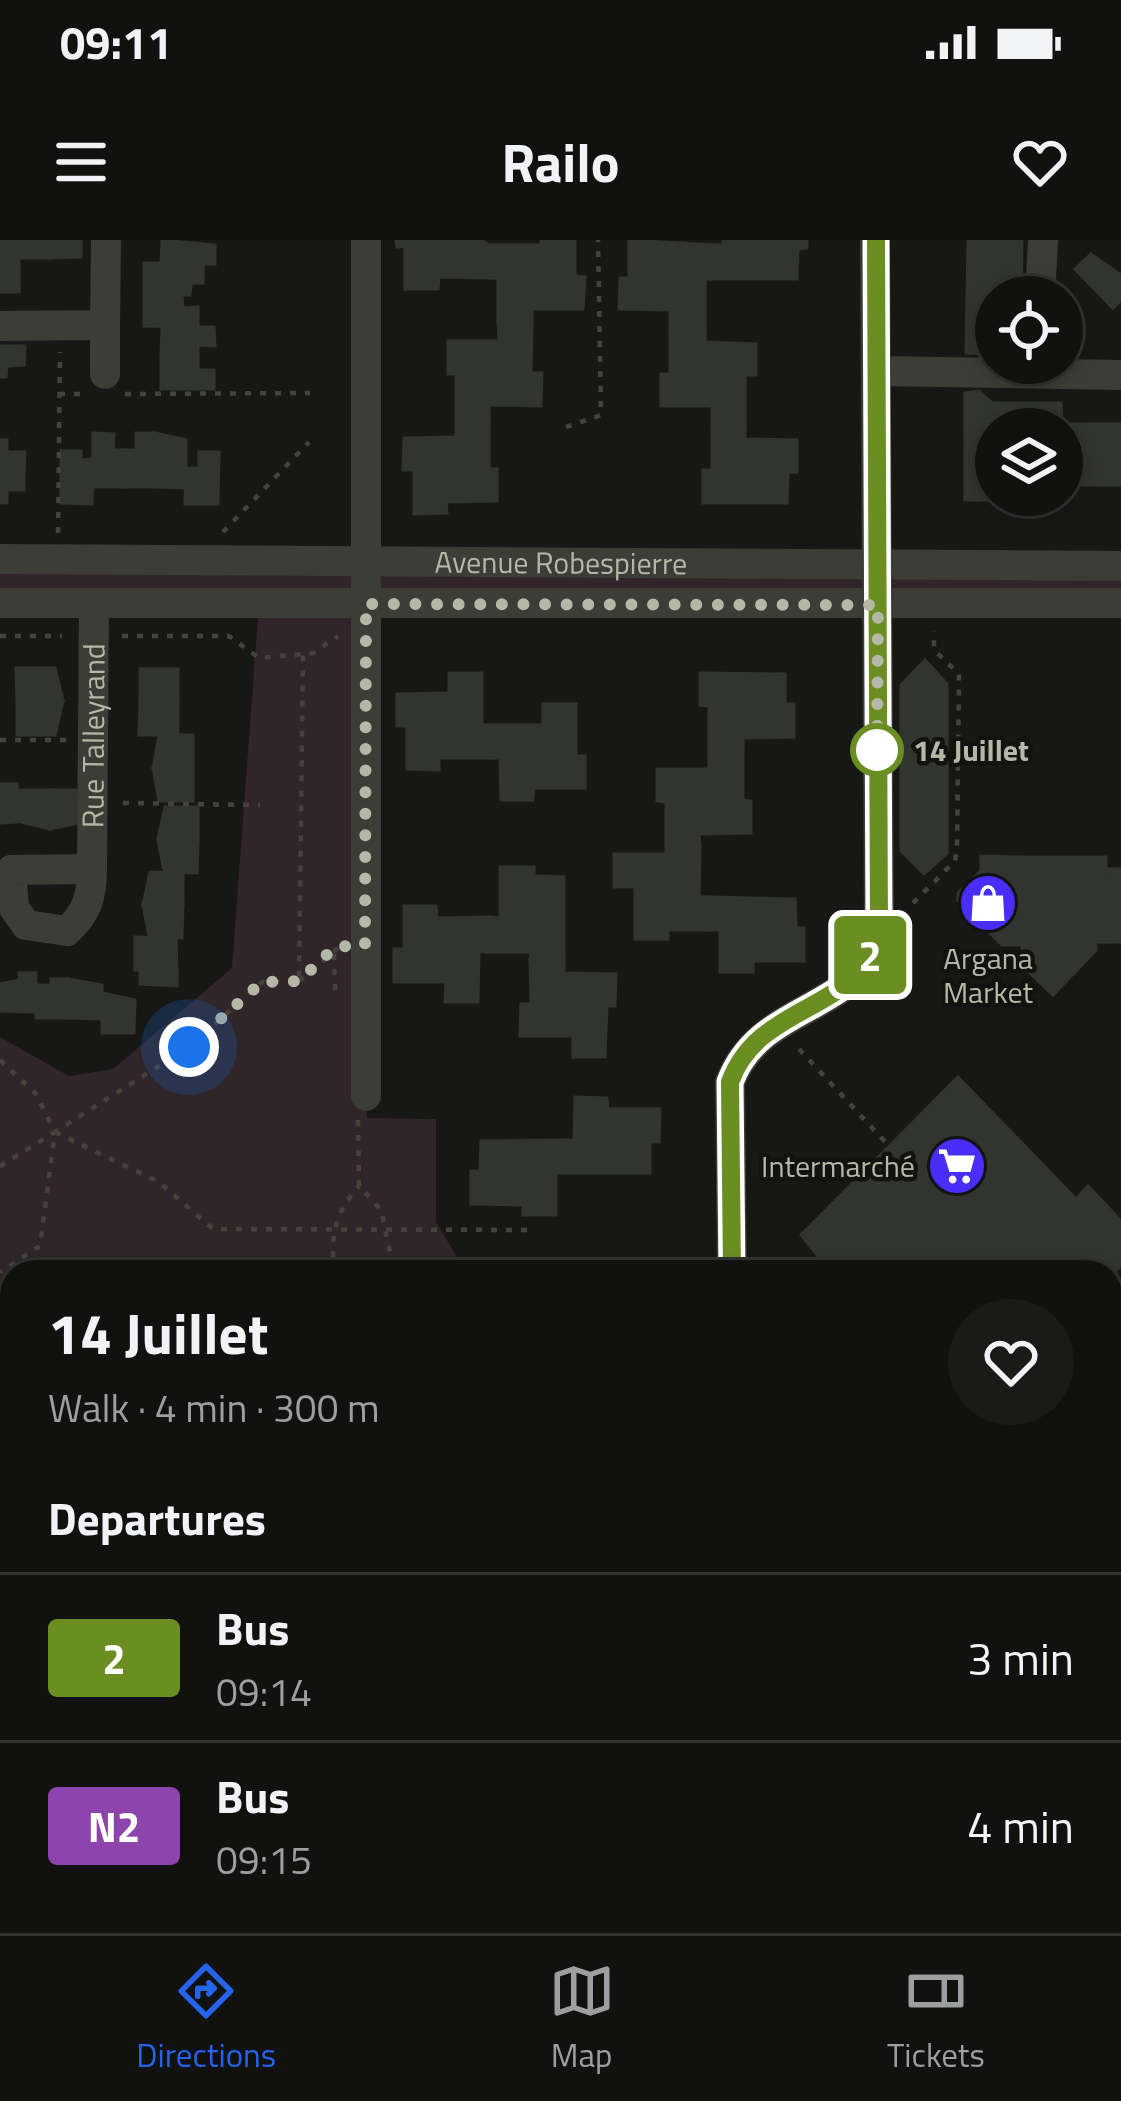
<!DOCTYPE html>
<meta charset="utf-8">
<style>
:root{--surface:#111210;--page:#1a1b19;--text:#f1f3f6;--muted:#9c9e9f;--line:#303230;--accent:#2563eb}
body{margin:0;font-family:"Titillium Web",sans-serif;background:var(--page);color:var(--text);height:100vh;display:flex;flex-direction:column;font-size:45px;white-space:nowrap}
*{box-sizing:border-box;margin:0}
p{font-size:39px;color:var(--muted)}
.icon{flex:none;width:66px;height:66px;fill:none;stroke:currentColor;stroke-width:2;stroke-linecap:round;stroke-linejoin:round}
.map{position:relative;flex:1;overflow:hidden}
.panel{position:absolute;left:0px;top:1020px;width:1122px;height:675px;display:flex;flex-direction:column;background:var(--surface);border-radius:36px 36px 0 0;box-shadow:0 6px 18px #0003,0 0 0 3px var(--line)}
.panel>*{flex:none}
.badge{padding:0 24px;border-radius:9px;font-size:42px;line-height:78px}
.controls{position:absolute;left:975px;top:36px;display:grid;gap:24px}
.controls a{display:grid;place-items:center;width:108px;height:108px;border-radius:50%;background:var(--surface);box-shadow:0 6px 18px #0003,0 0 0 3px var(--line);font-size:60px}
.you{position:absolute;width:60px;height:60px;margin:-30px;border:9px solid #fff;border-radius:50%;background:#1a73e8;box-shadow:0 0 0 18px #1a73e833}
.map>.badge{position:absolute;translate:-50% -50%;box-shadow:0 0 0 6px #fff}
h2{padding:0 48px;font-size:45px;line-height:108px}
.round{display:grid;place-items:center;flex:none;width:126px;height:126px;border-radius:63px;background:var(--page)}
.overview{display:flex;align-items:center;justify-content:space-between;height:204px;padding:0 48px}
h1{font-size:57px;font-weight:700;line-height:90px}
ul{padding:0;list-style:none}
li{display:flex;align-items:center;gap:36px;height:168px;padding:0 48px;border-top:3px solid var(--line)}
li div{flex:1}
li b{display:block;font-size:45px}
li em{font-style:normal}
li .badge{min-width:132px;font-weight:700;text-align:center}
.status{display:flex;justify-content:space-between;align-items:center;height:84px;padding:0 60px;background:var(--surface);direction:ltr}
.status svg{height:33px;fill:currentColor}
header{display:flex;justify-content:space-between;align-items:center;height:156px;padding:0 48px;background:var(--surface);font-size:54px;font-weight:700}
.dock{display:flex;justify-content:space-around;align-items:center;height:168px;border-top:3px solid var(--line);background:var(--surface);font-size:33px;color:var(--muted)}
.dock a{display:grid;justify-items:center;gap:6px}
.dock .active{color:var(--accent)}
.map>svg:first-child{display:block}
</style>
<div class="status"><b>09:11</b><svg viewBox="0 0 49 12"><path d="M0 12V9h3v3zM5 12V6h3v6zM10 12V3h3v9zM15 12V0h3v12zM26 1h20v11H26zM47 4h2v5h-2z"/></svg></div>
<header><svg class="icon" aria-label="menu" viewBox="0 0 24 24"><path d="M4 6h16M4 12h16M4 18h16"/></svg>Railo<svg class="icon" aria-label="heart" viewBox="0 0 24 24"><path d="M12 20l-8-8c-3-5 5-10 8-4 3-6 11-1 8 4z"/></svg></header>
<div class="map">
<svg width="1121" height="1693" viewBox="0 0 1121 1693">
<rect width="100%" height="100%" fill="#171816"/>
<path fill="#302529" d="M0 320 1121 326V363L358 364 367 878 436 879V982L466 1032H12V1151L0 1255V797L69 836 113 829 232 728 259 364 0 363Z"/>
<g fill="#323431" stroke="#323430" stroke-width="3">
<rect x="0" y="0" width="19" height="52"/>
<rect x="19" y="0" width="30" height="18"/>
<path d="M49 0H81V17L49 18Z"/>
<path d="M162 0 215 5V24H161Z"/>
<path d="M396 0H481L489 5V38L439 37 438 49H405V6L397 7Z"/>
<path d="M541 0H575V36L585 37 583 69H532V81H498V38H489V5H541Z"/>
<path d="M629 0 713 5V39H705V91H670V70L619 69 620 38H629Z"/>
<path d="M723 0H807V8L798 9 797 39H713V5H723Z"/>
<path d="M968 0H1022L1021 57H996V114L966 113Z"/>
<path d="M1091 14 1121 35V60L1113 68 1075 29Z"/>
<path d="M144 23 203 24V43H184L191 46 190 55H144Z"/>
<path d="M144 55H182L183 68 198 67V87L144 86Z"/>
<path d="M498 81H532L531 133H542L541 166 489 165V178L456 177V134H448V101H499Z"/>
<path d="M162 87H214L215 106 198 105V117H161Z"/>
<path d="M670 91H705V102L756 104V135H745V187H712V166H661V134H670Z"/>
<path d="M0 106H25L24 125 7 126 6 137H0Z"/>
<path d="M161 117H198V130H214V149H161Z"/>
<path d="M979 151 992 163 993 260H965V153Z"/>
<path d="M992 163H1061L1062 184H1121V245H1063L1062 189H996L993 225Z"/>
<path d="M456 177 489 178V229H497V261L446 262 447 273 414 274V230H403L404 198 456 197Z"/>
<path d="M712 187H745V199L797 200V232H788L787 263H703V230H712Z"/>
<path d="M93 193 114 194 113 210H123V247H93Z"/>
<path d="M136 193H155L154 247H123V210H136Z"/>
<path d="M155 193 186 200V248L154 247Z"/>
<path d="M0 200H7V212H25L24 232 0 231Z"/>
<path d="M61 211H81V220L93 219 92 264 61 263Z"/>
<path d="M199 212H219L218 264H185L186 228H199Z"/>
<path d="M0 231 24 232V250H7V263H0Z"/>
<path d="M925 420 947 444V613L924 634 901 611V445Z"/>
<path d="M16 428H55L63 461H17Z"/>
<rect x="140" y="429" width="38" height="33"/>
<path d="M449 433H482V485H492V518H439V530L407 529V486H397V454L449 453Z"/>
<path d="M700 433 785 434V464H794V497L743 498V509H709V466L700 465Z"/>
<path d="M17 461H63L55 495H17Z"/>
<path d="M140 462H178V495H139Z"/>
<path d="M543 464H576V516H585V548H534L533 560H501L500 518H492V485H543Z"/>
<path d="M159 495H193V528H153Z"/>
<path d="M709 509H743V560L751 561V593L699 594 700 605H666V562L657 561V529H709Z"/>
<path d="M153 528H193V561H159Z"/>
<path d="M0 544H17V582L0 583Z"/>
<path d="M17 550H49L50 589 17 581Z"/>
<path d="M49 550H84V582L50 589Z"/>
<path d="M165 567H198V600L158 599Z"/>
<path d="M158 599 198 600 197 633 164 632Z"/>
<path d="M666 605H700L699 657H710V690H668V699H635V647H614V614H666Z"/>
<path d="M981 616 1023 617V630L981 631Z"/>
<path d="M1023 617H1106V629L1062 630V638H1044V630H1023Z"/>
<path d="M500 627H534V636L564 637V721L530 720 531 712H487L488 677 500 678Z"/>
<path d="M1106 629 1105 702H1095L1096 710 1053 755 1022 725 1023 630H1044V638H1062V630Z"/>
<path d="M1107 629H1121V702H1105Z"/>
<path d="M1023 630 1022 705H1002L958 661V653L981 631Z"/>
<path d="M150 632 183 633V665H143Z"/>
<path d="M710 657 795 659 796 688H804V721H753V732H720V690H710Z"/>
<path d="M143 665H183L182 698 149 697Z"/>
<path d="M404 666H436L437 678 488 677 487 712 479 711 478 762H445L446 742H394V709H404Z"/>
<path d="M135 697 176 698 177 731 135 730Z"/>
<path d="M530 720 564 721V733L616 734 615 766H607L605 817H573V796H520L521 764H531Z"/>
<path d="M140 730 177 731V746L140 744Z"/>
<path d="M19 733H36V772L0 771V744L19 740Z"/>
<path d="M51 739H68V778H36V745H51Z"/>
<path d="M68 739 102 745 103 779 68 778Z"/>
<path d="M102 753 135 760 134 793H102Z"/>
<path d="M958 837 1076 959 1088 946 1121 981V1025L1110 1037V1032H831L801 995Z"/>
<path d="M575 857 607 858 608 869H660L659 902H650V933H564L565 900H574Z"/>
<path d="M565 900 564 933H556V975H523V965L471 964V931H480L481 901Z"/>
<path d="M1110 1505H1118V1536L1110 1537Z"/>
<path d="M0 1670H12L18 1693H0Z"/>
<path d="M191 1683H248H223V1693H191Z"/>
<rect x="525" y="1683" width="87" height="10"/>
<rect x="769" y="1683" width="86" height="10"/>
<path d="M855 1683H947V1684L937 1683V1693H855Z"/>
<path d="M1109 1683 1117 1684V1693H1033V1685L1023 1684Z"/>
</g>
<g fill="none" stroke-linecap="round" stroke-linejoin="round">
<g stroke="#42443c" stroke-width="4.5" stroke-dasharray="6 9" stroke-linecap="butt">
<path d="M59 154H84"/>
<path d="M125 154 310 153"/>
<path d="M566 187 601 175 598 0"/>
<path d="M223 292 309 202"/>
<path d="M58 293 60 112"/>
<path d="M0 396H62"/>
<path d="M122 396H229L259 418 313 413 338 396"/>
<path d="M0 500H66"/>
<path d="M123 563 260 565"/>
<path d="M913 663 955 621 957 609 959 434 934 410V391"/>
<path d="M334 714 335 751"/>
<path d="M299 741 339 707"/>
<path d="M799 809 889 906"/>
<path d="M0 820 36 854 55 892 189 807 262 742 299 741 303 414"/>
<path d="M358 880 359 946 381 970 394 1032"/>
<path d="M55 892 159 942 213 989 529 990"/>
<path d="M0 926 55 892 40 1006 0 1032"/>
<path d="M334 1032C331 995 334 974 359 946"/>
<path d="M1110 1054 1121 1040"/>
<path d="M0 1097 9 1107 0 1151"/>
<path d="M1110 1206H1121"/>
<path d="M0 1283V1289"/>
<path d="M0 1468 12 1516"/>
<path d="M90 1683 96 1693"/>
<path d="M967 1693 968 1683"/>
</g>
<g stroke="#3b3d36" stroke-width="30">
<path d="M366 0V856"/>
<path d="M1040 57 1043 0"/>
<path d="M105 85V134"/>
<path d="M0 86 105 85 106 0"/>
<path d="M878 131 1121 135"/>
<path id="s1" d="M0 319 1121 326"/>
<path d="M0 363H1121"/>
<path id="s2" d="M92 629C92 656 87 673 67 691L26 685 14 668 11 630 92 629 94 363"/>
<path d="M732 1032 730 842C754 781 810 776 856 737 869 725 874 703 879 686L875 0"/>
<path d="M1110 1430H1121"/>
<path d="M0 1610H12"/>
<path d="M355 1693V1683"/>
<path d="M679 1693V1683"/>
</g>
</g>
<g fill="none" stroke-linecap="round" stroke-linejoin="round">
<g stroke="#fff" stroke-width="27">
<path id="line" d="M732 1032 730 842C753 781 811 775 856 737 869 725 874 703 879 686L876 0"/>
</g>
<use href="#line" stroke="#6b8e23" stroke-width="18"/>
<path stroke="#b5b8a7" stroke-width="12" stroke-dasharray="0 21.6" d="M189 807 262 742 299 741 335 707 365 705 366 364 878 365 877 524V510"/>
</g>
<defs>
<g id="shop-disc" transform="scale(3)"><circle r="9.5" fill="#4a2df9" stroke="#121311"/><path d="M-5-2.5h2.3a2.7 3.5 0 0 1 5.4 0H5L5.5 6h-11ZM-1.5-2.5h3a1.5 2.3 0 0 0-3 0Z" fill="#fff"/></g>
<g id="supermarket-disc" transform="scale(3)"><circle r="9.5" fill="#4a2df9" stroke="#121311"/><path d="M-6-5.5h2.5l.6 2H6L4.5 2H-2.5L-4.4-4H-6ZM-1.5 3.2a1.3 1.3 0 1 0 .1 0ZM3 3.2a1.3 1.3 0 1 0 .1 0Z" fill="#fff"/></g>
</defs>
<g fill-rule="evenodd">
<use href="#shop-disc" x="988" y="663"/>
<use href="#supermarket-disc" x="957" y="926"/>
</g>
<circle fill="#fff" stroke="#6b8e23" stroke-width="6" cx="877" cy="510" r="24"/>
<g text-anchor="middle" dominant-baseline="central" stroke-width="9" stroke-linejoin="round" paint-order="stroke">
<g font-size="30" fill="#b5b8a7" stroke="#121311">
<text stroke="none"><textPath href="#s1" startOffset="561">Avenue Robespierre</textPath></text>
<text stroke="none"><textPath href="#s2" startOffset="384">Rue Talleyrand</textPath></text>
</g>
<g font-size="30" font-weight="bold" fill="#b5b8a7" stroke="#121311" text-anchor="start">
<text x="913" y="510">14 Juillet</text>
</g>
<g font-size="30" fill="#b5b8a7" stroke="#121311">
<text x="988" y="718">Argana<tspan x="988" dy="34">Market</tspan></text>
<text x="915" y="926" text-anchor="end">Intermarché</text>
</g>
</g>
</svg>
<div class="controls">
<a><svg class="icon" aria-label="locate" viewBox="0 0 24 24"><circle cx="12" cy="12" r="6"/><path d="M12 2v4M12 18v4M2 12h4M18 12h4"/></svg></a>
<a><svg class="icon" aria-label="layers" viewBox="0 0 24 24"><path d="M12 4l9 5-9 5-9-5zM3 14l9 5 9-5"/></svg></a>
</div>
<div class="you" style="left:189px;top:807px"></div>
<b class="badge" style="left:870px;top:715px;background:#6b8e23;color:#fff">2</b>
<section class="panel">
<div class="overview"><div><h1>14 Juillet</h1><p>Walk · 4 min · 300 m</p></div><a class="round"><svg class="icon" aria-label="heart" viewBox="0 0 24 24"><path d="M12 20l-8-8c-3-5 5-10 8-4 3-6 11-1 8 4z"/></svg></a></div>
<h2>Departures</h2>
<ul>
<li><span class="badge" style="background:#6b8e23;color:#fff">2</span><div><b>Bus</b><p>09:14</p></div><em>3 min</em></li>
<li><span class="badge" style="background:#8e44ad;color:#fff">N2</span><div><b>Bus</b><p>09:15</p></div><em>4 min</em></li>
</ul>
</section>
</div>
<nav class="dock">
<a class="active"><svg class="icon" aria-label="directions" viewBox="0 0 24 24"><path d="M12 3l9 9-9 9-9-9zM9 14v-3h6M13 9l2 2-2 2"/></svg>Directions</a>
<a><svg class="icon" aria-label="map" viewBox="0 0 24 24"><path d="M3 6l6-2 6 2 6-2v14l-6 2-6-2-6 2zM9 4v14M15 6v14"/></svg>Map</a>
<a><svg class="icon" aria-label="tickets" viewBox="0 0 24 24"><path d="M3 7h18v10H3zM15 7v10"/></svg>Tickets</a>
</nav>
